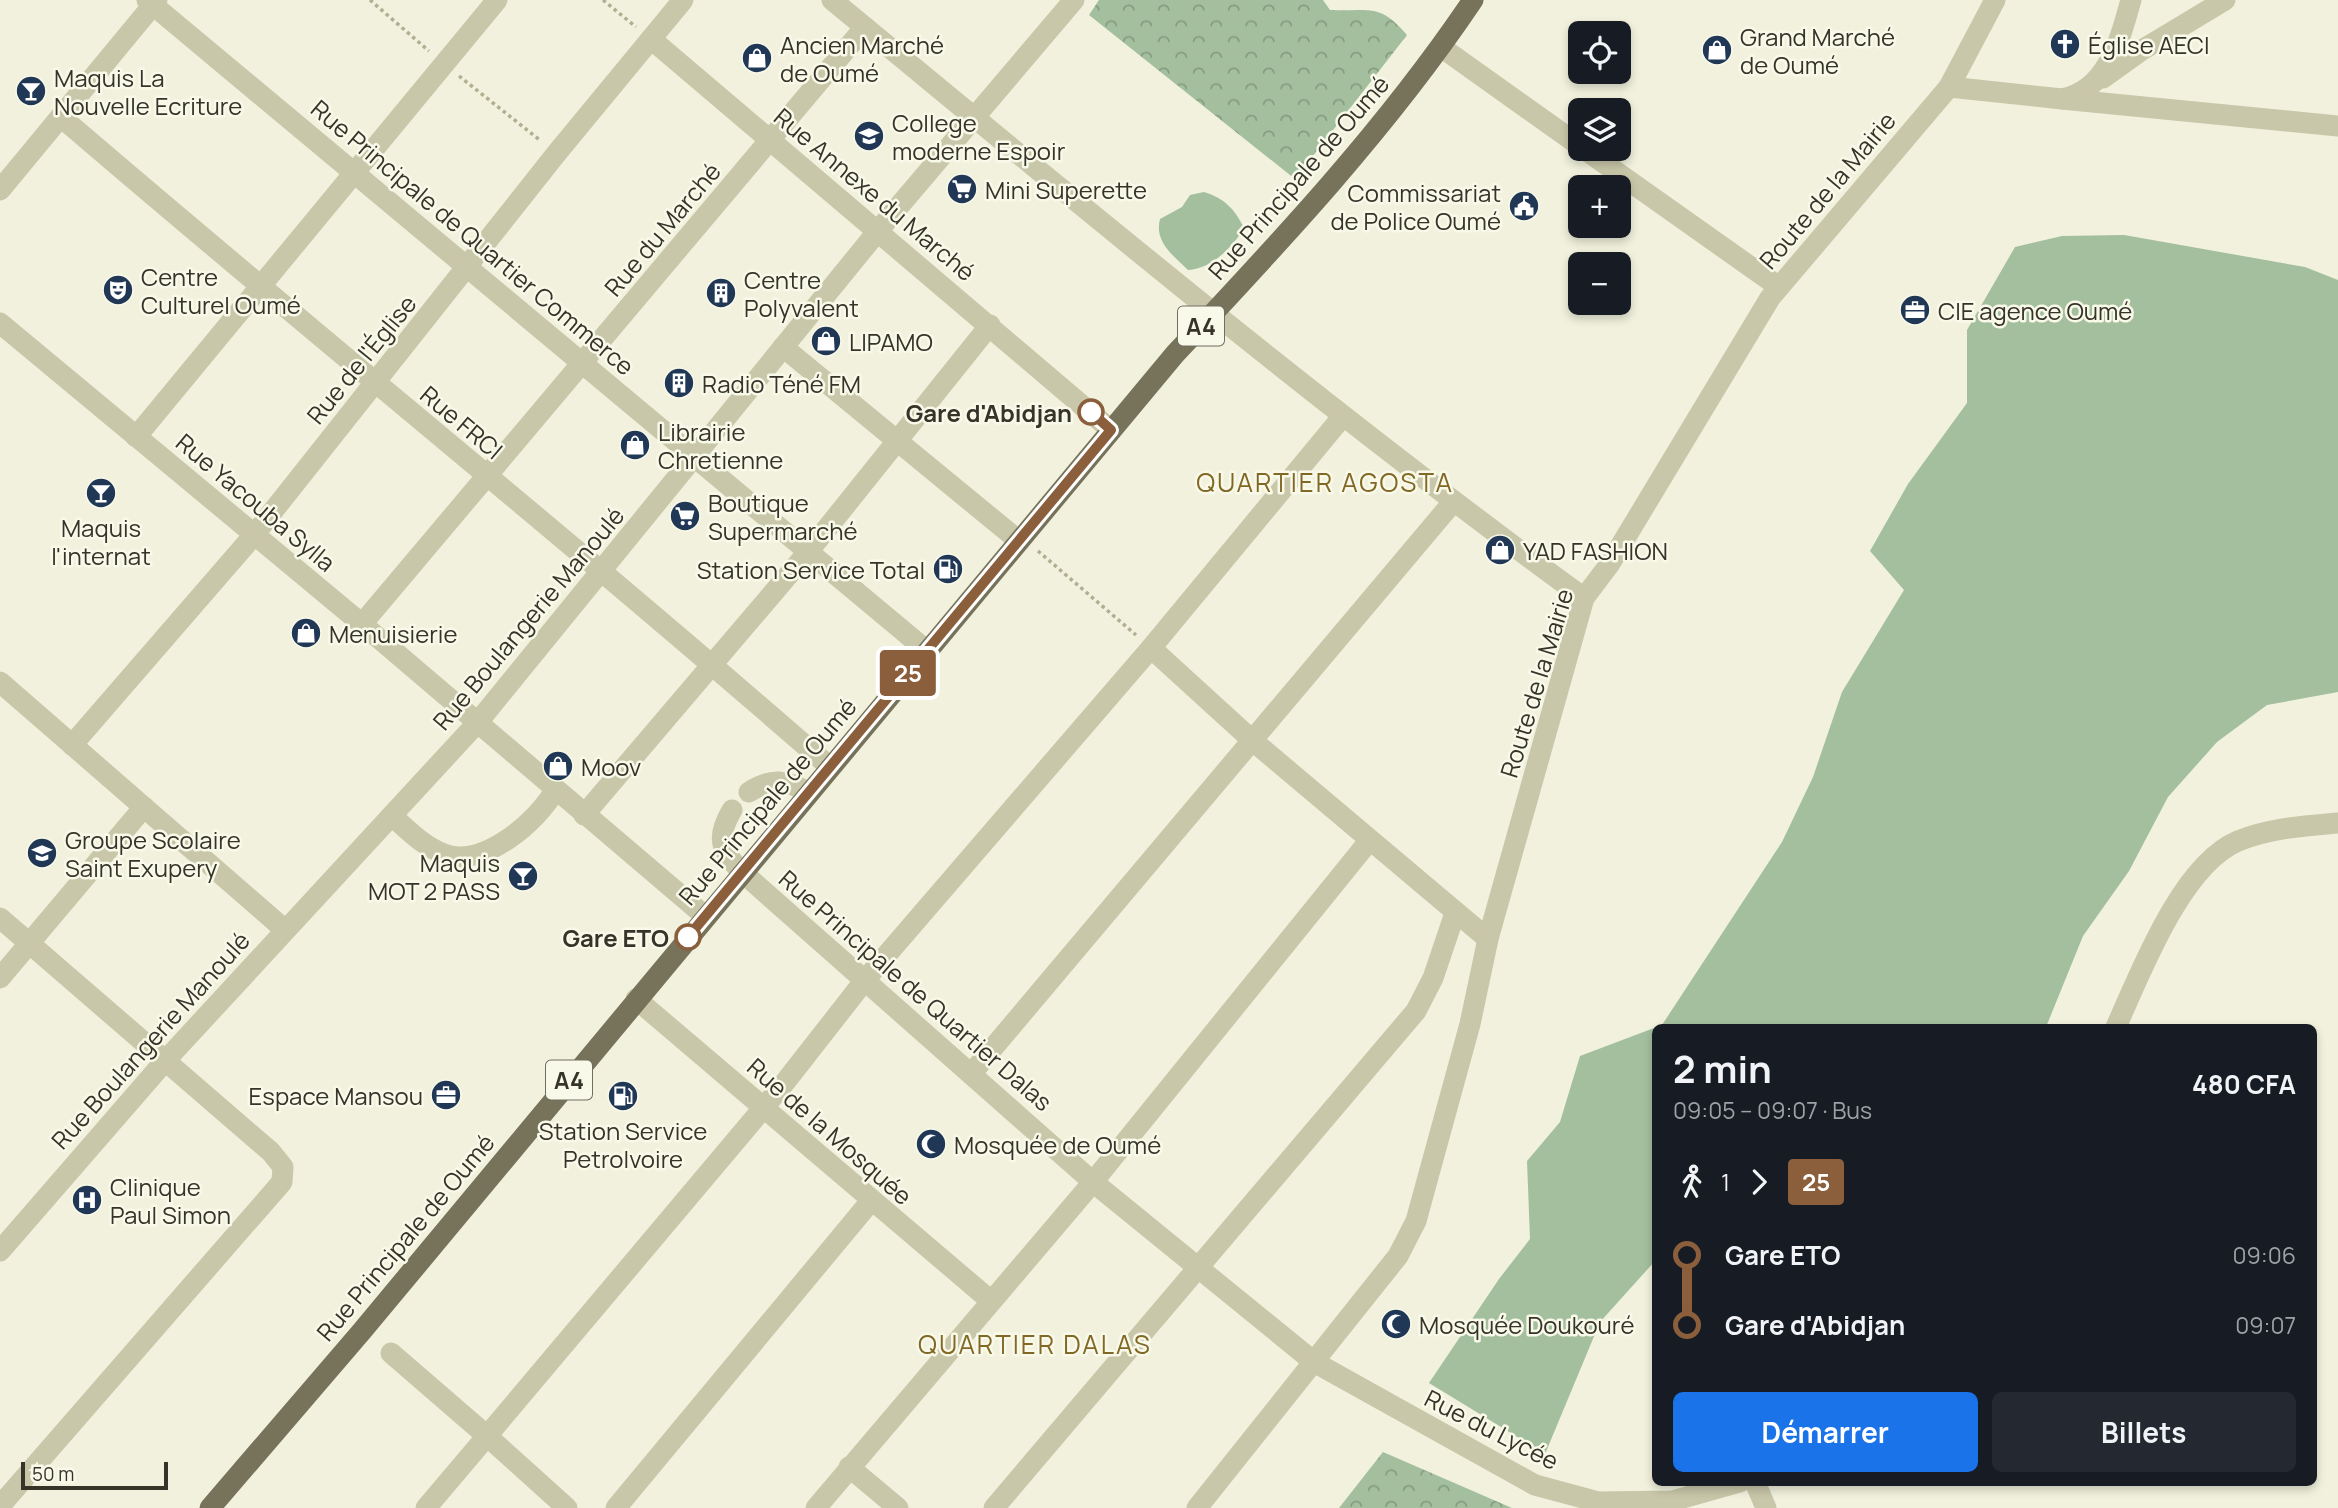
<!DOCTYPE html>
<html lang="fr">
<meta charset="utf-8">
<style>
:root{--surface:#171b24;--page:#242831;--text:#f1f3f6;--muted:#9ea1a6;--accent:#1a73e8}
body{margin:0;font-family:Manrope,sans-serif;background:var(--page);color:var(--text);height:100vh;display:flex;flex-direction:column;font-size:26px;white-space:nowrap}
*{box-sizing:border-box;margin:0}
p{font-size:23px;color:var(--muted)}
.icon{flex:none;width:38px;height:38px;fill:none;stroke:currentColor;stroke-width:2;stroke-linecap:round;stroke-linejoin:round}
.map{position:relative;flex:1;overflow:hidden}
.sheet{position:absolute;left:1652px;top:1024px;width:665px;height:462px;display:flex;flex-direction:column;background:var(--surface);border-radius:10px;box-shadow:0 4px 10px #0003}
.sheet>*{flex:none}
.badge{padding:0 14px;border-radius:5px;font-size:24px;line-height:46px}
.fabs{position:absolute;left:1568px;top:21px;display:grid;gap:14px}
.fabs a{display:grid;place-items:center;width:63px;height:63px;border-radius:10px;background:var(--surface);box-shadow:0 4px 10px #0003;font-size:35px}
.scale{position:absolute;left:21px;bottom:18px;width:147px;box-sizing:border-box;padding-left:7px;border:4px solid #363329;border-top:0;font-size:19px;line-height:24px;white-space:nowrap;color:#363329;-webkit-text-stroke:5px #f8f9e9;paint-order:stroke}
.map>.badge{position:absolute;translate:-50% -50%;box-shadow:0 0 0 4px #fff}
.legs{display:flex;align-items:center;gap:10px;height:77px;padding:0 21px;font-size:23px}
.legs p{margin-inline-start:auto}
.headline{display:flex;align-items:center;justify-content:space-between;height:119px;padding:0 21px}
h1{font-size:38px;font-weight:700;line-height:52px}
.action{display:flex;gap:14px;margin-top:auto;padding:14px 21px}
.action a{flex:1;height:80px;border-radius:10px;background:var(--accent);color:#fff;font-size:28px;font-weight:700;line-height:80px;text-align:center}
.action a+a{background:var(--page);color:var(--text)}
ul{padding:0 21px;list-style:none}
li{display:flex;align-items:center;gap:24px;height:70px;font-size:26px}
li i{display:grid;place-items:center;width:10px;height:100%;margin:0 9px;background:currentColor}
li i::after{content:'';width:18px;height:18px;margin:-9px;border:5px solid;border-radius:50%;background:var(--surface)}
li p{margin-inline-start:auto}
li:first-child i{background:linear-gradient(#0000 50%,currentColor 0)}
li:last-child i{background:linear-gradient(currentColor 50%,#0000 0)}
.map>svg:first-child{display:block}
</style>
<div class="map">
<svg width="2338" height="1508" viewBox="0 0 2338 1508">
<defs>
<pattern id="forest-crowns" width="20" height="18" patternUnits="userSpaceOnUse" patternTransform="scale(1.75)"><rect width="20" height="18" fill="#a3bf9d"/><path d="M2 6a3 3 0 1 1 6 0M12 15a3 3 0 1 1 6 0" fill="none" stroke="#869c80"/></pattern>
</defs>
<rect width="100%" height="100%" fill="#f1f1dd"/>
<g fill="#a3bf9d">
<path d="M1204 192C1224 198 1235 209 1244 228 1233 247 1211 269 1188 270 1173 255 1154 242 1160 219L1182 207 1190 195Z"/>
<path d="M2124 235 2305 267 2338 280V692L2267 705 2217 742 2168 797 2129 871 2083 936 2046 1027H1656L1655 1261 1600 1322 1545 1454 1429 1383 1499 1279 1530 1239 1527 1161 1560 1122 1580 1056 1662 1025 1782 842 1813 777 1842 692 1904 590 1870 551 1908 484 1967 403V330L2015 247 2062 236Z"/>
</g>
<g fill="url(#forest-crowns)">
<path d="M1099 0H1323L1330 10C1369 12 1379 2 1407 35L1295 179 1089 15Z"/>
<path d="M1383 1452 1512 1508H1339Z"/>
</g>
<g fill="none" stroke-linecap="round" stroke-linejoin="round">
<g stroke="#b1af91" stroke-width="3.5" stroke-dasharray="3.5 3.5" stroke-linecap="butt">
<path d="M370 0 429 51"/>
<path d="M603 0 636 27"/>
<path d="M459 76 541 141"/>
<path d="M1038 551 1136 635"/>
</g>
<g stroke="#c9c7a9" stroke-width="21">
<path d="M147 0 926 650"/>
<path d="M832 0C1079 204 1325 409 1584 598"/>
<path d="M651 39 1111 430"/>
<path d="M1441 47 1580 146"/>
<path d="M2103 78 2142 50 2225 0"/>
<path d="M1949 87 2062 99C2108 90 2120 39 2131 0"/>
<path d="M2062 99 2338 126"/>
<path d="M61 117C316 336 577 546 830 767"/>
<path d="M1584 149 1779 287"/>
<path d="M0 190 157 0"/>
<path d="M0 323 362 624 705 916"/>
<path d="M783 347 1019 541"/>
<path d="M136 437 497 0"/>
<path d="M362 624 865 27"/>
<path d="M1151 648 1253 741 1488 939"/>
<path d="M0 682 284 929"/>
<path d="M72 745 254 535 556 154 683 0"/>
<path d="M749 792C771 778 786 779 809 793"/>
<path d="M732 810C716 837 720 850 742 872L1093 1182 1314 1362 1535 1485 1598 1502 1672 1501 1740 1482"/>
<path d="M584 815 808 552 990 325"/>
<path d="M392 816C409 831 423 846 444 854 483 869 538 821 555 790"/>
<path d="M0 918 271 1152 283 1167 282 1182 0 1506"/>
<path d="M0 978 144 807"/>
<path d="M636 999 991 1301"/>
<path d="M2116 1027C2140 974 2181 865 2238 841 2270 828 2304 826 2338 823"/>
<path d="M971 1074 1453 502"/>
<path d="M0 1251 165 1061 478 722 877 232 1074 0"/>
<path d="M391 1353 487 1436 426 1508"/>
<path d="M849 1467 898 1508"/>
<path d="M1755 1482 1766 1508"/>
<path d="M567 1508 487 1436 786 1081 865 980 1151 648 1343 416"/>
<path d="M616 1508 870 1202"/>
<path d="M816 1508 1093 1182 1369 841"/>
<path d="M994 1508 1416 1011 1433 978 1455 913"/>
<path d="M1197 1508 1398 1256 1416 1221 1470 1024 1488 939 1584 598 1609 565 1770 298 1949 87 1995 0"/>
</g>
<path stroke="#77725a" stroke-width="21" d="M210 1508 362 1331 1175 354C1281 241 1387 128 1473 0"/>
</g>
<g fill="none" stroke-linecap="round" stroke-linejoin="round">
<g stroke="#fff" stroke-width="16">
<path id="line-1" d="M688 937 1111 430 1091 412"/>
</g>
<use href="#line-1" stroke="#8b5e3c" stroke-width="10"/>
</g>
<defs>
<g id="church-disc" transform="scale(1.575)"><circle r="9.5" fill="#203856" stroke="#f8f9e9"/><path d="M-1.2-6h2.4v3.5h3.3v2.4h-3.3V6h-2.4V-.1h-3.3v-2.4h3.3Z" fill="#fff"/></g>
<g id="shop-disc" transform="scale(1.575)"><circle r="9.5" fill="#203856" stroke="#f8f9e9"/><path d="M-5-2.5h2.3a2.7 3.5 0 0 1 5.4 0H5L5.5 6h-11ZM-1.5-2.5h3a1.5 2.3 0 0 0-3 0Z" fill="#fff"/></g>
<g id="bar-disc" transform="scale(1.575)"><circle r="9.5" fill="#203856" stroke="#f8f9e9"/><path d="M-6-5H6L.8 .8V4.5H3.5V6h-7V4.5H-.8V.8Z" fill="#fff"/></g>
<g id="school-disc" transform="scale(1.575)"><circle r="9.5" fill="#203856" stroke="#f8f9e9"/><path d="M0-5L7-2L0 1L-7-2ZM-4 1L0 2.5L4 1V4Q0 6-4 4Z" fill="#fff"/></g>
<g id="supermarket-disc" transform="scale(1.575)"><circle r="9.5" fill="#203856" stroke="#f8f9e9"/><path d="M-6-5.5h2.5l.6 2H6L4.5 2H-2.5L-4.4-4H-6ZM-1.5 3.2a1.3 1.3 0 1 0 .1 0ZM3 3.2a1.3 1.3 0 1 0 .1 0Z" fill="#fff"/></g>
<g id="civic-disc" transform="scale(1.575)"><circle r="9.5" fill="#203856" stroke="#f8f9e9"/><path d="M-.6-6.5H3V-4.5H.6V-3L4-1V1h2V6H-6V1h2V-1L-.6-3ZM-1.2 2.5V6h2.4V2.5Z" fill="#fff"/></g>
<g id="theatre-disc" transform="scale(1.575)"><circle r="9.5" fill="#203856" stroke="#f8f9e9"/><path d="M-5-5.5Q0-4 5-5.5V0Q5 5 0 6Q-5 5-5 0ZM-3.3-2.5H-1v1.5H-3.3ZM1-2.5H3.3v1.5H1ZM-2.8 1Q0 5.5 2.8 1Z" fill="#fff"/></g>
<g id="building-disc" transform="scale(1.575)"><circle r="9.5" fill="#203856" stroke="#f8f9e9"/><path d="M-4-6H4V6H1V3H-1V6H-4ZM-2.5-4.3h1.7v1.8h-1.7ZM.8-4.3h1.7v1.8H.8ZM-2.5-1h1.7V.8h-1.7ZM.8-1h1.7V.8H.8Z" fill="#fff"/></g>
<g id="office-disc" transform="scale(1.575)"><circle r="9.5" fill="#203856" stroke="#f8f9e9"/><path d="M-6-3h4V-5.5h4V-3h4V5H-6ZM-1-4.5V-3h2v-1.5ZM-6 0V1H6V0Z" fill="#fff"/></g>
<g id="fuel-disc" transform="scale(1.575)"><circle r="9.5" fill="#203856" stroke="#f8f9e9"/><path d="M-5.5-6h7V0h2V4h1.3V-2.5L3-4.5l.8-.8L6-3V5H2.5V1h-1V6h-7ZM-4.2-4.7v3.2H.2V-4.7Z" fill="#fff"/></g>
<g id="mosque-disc" transform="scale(1.575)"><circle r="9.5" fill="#203856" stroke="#f8f9e9"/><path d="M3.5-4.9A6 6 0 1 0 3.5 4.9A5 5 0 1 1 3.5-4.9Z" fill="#fff"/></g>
<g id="hospital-disc" transform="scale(1.575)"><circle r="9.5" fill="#203856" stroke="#f8f9e9"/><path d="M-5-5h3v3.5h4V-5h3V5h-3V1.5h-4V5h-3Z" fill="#fff"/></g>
</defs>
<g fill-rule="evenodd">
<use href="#church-disc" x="2065" y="44"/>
<use href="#shop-disc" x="1717" y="50"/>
<use href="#shop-disc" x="757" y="58"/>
<use href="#bar-disc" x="31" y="91"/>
<use href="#school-disc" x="869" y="136"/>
<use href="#supermarket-disc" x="962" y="189"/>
<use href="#civic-disc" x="1524" y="206"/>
<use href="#theatre-disc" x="118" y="290"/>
<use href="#building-disc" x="721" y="293"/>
<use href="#office-disc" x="1915" y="310"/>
<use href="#shop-disc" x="826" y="341"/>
<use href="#building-disc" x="679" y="383"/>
<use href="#shop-disc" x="635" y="445"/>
<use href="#bar-disc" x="101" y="493"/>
<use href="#supermarket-disc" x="685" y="516"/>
<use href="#shop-disc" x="1500" y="550"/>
<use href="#fuel-disc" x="948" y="569"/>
<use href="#shop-disc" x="306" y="633"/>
<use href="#shop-disc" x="558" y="766"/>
<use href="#school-disc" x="42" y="853"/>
<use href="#bar-disc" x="523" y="876"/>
<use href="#office-disc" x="446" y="1095"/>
<use href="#fuel-disc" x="623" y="1096"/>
<use href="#mosque-disc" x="931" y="1144"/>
<use href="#hospital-disc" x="87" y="1200"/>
<use href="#mosque-disc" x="1396" y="1324"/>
</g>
<g fill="#fff" stroke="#8b5e3c" stroke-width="3.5">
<circle cx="1091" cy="412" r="12"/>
<circle cx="688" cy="937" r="12"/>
</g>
<g text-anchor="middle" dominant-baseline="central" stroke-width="5" stroke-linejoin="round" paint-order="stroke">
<g fill="#f8f9e9" stroke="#706e63" stroke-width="2">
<rect x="1178" y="306.5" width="46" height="39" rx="5"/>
<rect x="546" y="1060.5" width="46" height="39" rx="5"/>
</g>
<g font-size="23" font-weight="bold" fill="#363329">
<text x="1201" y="326">A4</text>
<text x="569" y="1080">A4</text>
</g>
<g font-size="24" fill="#363329" stroke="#f8f9e9" text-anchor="start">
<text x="1740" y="36">Grand Marché<tspan x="1740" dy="28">de Oumé</tspan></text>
<text x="780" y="44">Ancien Marché<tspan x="780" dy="28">de Oumé</tspan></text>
<text x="2088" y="44">Église AECI</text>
<text x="54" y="77">Maquis La<tspan x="54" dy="28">Nouvelle Ecriture</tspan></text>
<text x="892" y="122">College<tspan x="892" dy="28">moderne Espoir</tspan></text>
<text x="985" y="189">Mini Superette</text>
<text x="1501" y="192" text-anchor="end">Commissariat<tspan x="1501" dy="28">de Police Oumé</tspan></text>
<text x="141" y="276">Centre<tspan x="141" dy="28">Culturel Oumé</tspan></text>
<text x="744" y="279">Centre<tspan x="744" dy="28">Polyvalent</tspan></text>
<text x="1938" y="310">CIE agence Oumé</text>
<text x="849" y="341">LIPAMO</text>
<text x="702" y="383">Radio Téné FM</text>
<text x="658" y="431">Librairie<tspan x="658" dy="28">Chretienne</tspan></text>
<text x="708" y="502">Boutique<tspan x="708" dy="28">Supermarché</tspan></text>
<text x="101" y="527" text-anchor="middle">Maquis<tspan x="101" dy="28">l'internat</tspan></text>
<text x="1523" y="550">YAD FASHION</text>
<text x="925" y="569" text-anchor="end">Station Service Total</text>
<text x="329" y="633">Menuisierie</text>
<text x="581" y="766">Moov</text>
<text x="65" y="839">Groupe Scolaire<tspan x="65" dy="28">Saint Exupery</tspan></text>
<text x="500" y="862" text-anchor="end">Maquis<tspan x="500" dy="28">MOT 2 PASS</tspan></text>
<text x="423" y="1095" text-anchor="end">Espace Mansou</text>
<text x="623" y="1130" text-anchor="middle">Station Service<tspan x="623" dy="28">PetroIvoire</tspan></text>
<text x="954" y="1144">Mosquée de Oumé</text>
<text x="110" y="1186">Clinique<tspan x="110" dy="28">Paul Simon</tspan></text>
<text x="1419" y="1324">Mosquée Doukouré</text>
</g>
<g font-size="24" fill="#363329" stroke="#f8f9e9">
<text transform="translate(1298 177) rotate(-49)">Rue Principale de Oumé</text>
<text transform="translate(1827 190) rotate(-50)">Route de la Mairie</text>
<text transform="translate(875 194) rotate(40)">Rue Annexe du Marché</text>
<text transform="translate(662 229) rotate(-50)">Rue du Marché</text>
<text transform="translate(473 237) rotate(40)">Rue Principale de Quartier Commerce</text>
<text transform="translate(361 359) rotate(-51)">Rue de l'Église</text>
<text transform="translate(462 422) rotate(40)">Rue FRCI</text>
<text transform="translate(256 502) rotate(40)">Rue Yacouba Sylla</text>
<text transform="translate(528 618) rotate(-50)">Rue Boulangerie Manoulé</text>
<text transform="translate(1536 683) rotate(-73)">Route de la Mairie</text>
<text transform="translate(767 801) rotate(-50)">Rue Principale de Oumé</text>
<text transform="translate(916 990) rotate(41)">Rue Principale de Quartier Dalas</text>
<text transform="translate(150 1040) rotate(-48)">Rue Boulangerie Manoulé</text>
<text transform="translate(830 1131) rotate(41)">Rue de la Mosquée</text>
<text transform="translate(405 1237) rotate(-50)">Rue Principale de Oumé</text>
<text transform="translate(1492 1429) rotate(27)">Rue du Lycée</text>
</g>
<g font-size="24" font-weight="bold" fill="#363329" stroke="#f8f9e9" text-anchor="end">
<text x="1072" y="412">Gare d'Abidjan</text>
<text x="669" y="937">Gare ETO</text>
</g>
<g font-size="26" letter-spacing="2" fill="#826825" stroke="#f8f9e9">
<text x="1325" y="482">QUARTIER AGOSTA</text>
<text x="1035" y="1344">QUARTIER DALAS</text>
</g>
</g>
</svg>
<div class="fabs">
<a><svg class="icon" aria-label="locate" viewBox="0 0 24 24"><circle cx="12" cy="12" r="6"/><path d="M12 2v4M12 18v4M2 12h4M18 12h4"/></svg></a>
<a><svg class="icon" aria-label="layers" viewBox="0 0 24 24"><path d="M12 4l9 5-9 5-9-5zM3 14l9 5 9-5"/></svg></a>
<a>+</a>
<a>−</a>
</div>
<div class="scale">50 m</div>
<b class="badge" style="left:908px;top:673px;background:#8b5e3c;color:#fff">25</b>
<section class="sheet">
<div class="headline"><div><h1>2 min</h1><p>09:05 – 09:07 · Bus</p></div><b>480 CFA</b></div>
<div class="legs"><svg class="icon" aria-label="walk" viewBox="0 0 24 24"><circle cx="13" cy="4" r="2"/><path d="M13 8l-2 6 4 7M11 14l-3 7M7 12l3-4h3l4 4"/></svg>1<svg class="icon" aria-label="forward" viewBox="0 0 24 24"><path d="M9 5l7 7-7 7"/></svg><b class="badge" style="background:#8b5e3c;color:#fff">25</b></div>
<ul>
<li><i style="color:#8b5e3c"></i><b>Gare ETO</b><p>09:06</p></li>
<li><i style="color:#8b5e3c"></i><b>Gare d'Abidjan</b><p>09:07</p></li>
</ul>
<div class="action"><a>Démarrer</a><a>Billets</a></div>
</section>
</div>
